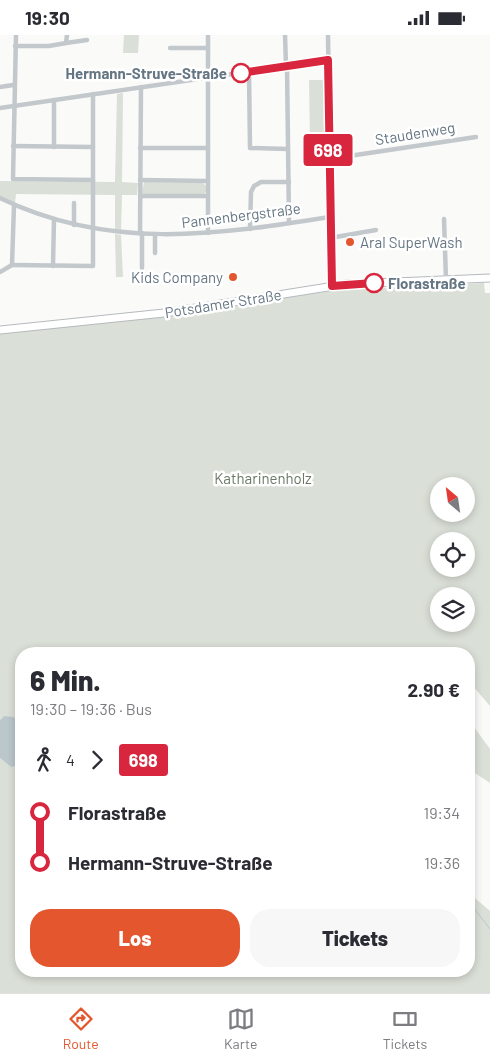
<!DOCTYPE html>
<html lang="de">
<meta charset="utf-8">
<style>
:root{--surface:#fff;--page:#f7f7f7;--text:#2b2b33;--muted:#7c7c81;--line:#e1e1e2;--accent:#e4572e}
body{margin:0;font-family:Barlow,sans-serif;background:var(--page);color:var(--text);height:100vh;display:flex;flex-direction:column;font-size:19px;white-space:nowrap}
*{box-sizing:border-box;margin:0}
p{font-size:16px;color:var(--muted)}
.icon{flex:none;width:28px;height:28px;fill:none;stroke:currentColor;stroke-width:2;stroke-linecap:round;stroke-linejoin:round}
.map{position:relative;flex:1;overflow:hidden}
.details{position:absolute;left:15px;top:612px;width:460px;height:330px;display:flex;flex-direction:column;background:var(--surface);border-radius:20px;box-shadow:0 2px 8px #0003}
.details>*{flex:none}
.badge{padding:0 10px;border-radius:4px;font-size:18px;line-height:32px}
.needle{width:32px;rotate:331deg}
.tools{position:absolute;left:430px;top:442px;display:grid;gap:10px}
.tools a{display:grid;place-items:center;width:45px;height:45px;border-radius:50%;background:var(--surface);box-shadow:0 2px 8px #0003;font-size:25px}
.map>.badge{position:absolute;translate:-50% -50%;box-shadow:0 0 0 2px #fff}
.legs{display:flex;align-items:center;gap:8px;height:55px;padding:0 15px;font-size:16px}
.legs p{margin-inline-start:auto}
.summary{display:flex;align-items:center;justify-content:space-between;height:85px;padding:0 15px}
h1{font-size:28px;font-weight:800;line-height:38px}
.button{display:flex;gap:10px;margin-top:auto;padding:10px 15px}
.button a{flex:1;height:58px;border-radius:20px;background:var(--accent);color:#fff;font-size:20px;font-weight:800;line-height:58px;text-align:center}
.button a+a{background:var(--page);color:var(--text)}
ul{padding:0 15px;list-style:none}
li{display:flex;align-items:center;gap:18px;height:50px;font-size:19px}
li i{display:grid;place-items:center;width:8px;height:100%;margin:0 6px;background:currentColor}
li i::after{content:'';width:12px;height:12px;margin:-6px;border:4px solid;border-radius:50%;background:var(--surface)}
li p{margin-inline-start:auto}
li:first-child i{background:linear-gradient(#0000 50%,currentColor 0)}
li:last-child i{background:linear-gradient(currentColor 50%,#0000 0)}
.status{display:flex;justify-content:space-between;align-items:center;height:35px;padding:0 25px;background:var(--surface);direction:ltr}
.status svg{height:14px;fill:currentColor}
.tabs{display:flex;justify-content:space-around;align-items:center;height:70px;border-top:1px solid var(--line);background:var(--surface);font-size:14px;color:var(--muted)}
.tabs a{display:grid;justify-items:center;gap:2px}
.tabs .active{color:var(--accent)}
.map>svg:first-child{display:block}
</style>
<div class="status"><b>19:30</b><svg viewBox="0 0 49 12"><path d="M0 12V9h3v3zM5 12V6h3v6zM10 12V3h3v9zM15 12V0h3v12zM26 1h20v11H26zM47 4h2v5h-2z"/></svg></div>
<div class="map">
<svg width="490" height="958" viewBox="0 0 490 958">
<rect width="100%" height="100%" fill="#fafaf8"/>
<g fill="#dadfd7" fill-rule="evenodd">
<path d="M124 0H139L138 18H123Z"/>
<path d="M309 45H324V105H310Z"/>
<path d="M123 58 122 147 138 148 137 160H122L121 195 115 194V160L16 159 15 168 0 161V146L115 147 117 59Z"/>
<path d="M144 147 203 148 206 151V157L203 160H144L142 158Z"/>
<path d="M115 199 121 200 123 242H116Z"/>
<path d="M484 248 485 258H490V671L472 650 469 673V619H21V728L18 718 19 705 16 702 18 690 4 681 0 685V298L164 280 338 255ZM439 451H466V479H439ZM439 506H466V534H439ZM439 561H466V589H439Z"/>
<path d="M469 685 490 714V748L469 734Z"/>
<path d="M0 723 11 732 21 730V936H469V858L490 876V958H0Z"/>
</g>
<path fill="#bbc7cb" d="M4 681 13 682 18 685 16 702 19 705 18 718 21 730 11 732 0 723V685Z"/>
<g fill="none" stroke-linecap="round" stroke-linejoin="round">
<path stroke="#bbc7cb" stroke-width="1" d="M469 867 490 894"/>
<g stroke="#b5babe" stroke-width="9">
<path id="primary" d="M0 295 164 278 347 249 490 243"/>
</g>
<g stroke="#c3c8cc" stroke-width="4.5">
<path d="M16 0 13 144 93 145"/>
<path d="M285 0 286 31"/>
<path d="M328 0 332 251"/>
<path d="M66 8 87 5"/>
<path d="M15 11H49L66 8 67 0"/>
<path d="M170 13H208"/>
<path d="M287 31 289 188"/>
<path d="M249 37 250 113 288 114"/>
<path d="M0 52 13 50"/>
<path d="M54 65V112"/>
<path d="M0 73 327 25"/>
<path d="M13 111 93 112"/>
<path d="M140 113H208"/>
<path d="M329 124 476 102"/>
<path d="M140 145 208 146"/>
<path d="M140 161H207"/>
<path d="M0 163C109 216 216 200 330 182"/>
<path d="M74 168V190"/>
<path d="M444 184 446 245"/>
<path d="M250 194 251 157 254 151 261 147H289"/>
<path d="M140 198 141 52"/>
<path d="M142 198V233"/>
<path d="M208 198V0"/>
<path d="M155 199V218"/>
<path d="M330 203 376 195"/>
<path d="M12 230 93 231V59"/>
<path d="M53 231 54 184"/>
<path d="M0 237 12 230 14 170"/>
</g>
<use href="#primary" stroke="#fff" stroke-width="7"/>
</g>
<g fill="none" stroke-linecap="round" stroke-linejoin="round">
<g stroke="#fff" stroke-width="11">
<path id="line-1" d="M241 38 328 25 332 251 374 248"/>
</g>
<use href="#line-1" stroke="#d7263d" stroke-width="8"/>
</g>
<g fill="#fff" stroke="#d7263d" stroke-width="2.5">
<circle cx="241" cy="38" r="9"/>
<circle cx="374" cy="248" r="9"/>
</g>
<g fill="#e4572e" stroke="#fff" stroke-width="2">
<circle cx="350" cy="207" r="5"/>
<circle cx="233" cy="242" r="5"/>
</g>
<g text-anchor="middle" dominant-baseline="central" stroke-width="5" stroke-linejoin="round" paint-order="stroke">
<g font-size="15" font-weight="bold" fill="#657683" stroke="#fff" text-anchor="end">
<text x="227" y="38">Hermann-Struve-Straße</text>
<text x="388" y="248" text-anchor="start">Florastraße</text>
</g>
<g font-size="15" fill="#657683" stroke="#fff">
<text transform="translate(415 98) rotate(-9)">Staudenweg</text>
<text transform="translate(241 180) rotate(-7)">Pannenbergstraße</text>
<text transform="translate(223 268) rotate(-9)">Potsdamer Straße</text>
</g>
<g font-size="15" fill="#657683" stroke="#fff" text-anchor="start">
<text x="360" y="207">Aral SuperWash</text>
<text x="223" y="242" text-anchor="end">Kids Company</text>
</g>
<g font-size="15" fill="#687a64" stroke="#fff">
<text x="263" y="443">Katharinenholz</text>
</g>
</g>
</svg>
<div class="tools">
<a><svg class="needle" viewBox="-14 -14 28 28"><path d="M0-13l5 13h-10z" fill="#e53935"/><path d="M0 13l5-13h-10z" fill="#7c7c81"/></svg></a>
<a><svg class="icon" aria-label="locate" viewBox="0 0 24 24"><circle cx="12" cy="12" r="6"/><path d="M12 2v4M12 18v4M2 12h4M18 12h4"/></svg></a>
<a><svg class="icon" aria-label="layers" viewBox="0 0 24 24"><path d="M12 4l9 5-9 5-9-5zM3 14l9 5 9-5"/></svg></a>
</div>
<b class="badge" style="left:328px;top:115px;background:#d7263d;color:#fff">698</b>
<section class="details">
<div class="summary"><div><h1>6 Min.</h1><p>19:30 – 19:36 · Bus</p></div><b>2.90 €</b></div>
<div class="legs"><svg class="icon" aria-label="walk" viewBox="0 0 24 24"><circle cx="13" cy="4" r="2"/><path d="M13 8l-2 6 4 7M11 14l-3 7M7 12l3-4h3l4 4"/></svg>4<svg class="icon" aria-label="forward" viewBox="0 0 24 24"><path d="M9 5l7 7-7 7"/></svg><b class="badge" style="background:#d7263d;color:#fff">698</b></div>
<ul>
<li><i style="color:#d7263d"></i><b>Florastraße</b><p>19:34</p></li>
<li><i style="color:#d7263d"></i><b>Hermann-Struve-Straße</b><p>19:36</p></li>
</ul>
<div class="button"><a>Los</a><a>Tickets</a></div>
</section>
</div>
<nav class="tabs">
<a class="active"><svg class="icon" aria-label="directions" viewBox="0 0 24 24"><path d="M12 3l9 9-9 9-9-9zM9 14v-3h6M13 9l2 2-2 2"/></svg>Route</a>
<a><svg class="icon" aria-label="map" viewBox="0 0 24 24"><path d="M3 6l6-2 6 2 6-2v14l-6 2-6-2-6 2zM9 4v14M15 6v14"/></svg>Karte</a>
<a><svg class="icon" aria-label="tickets" viewBox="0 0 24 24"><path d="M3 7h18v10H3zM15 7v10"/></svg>Tickets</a>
</nav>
